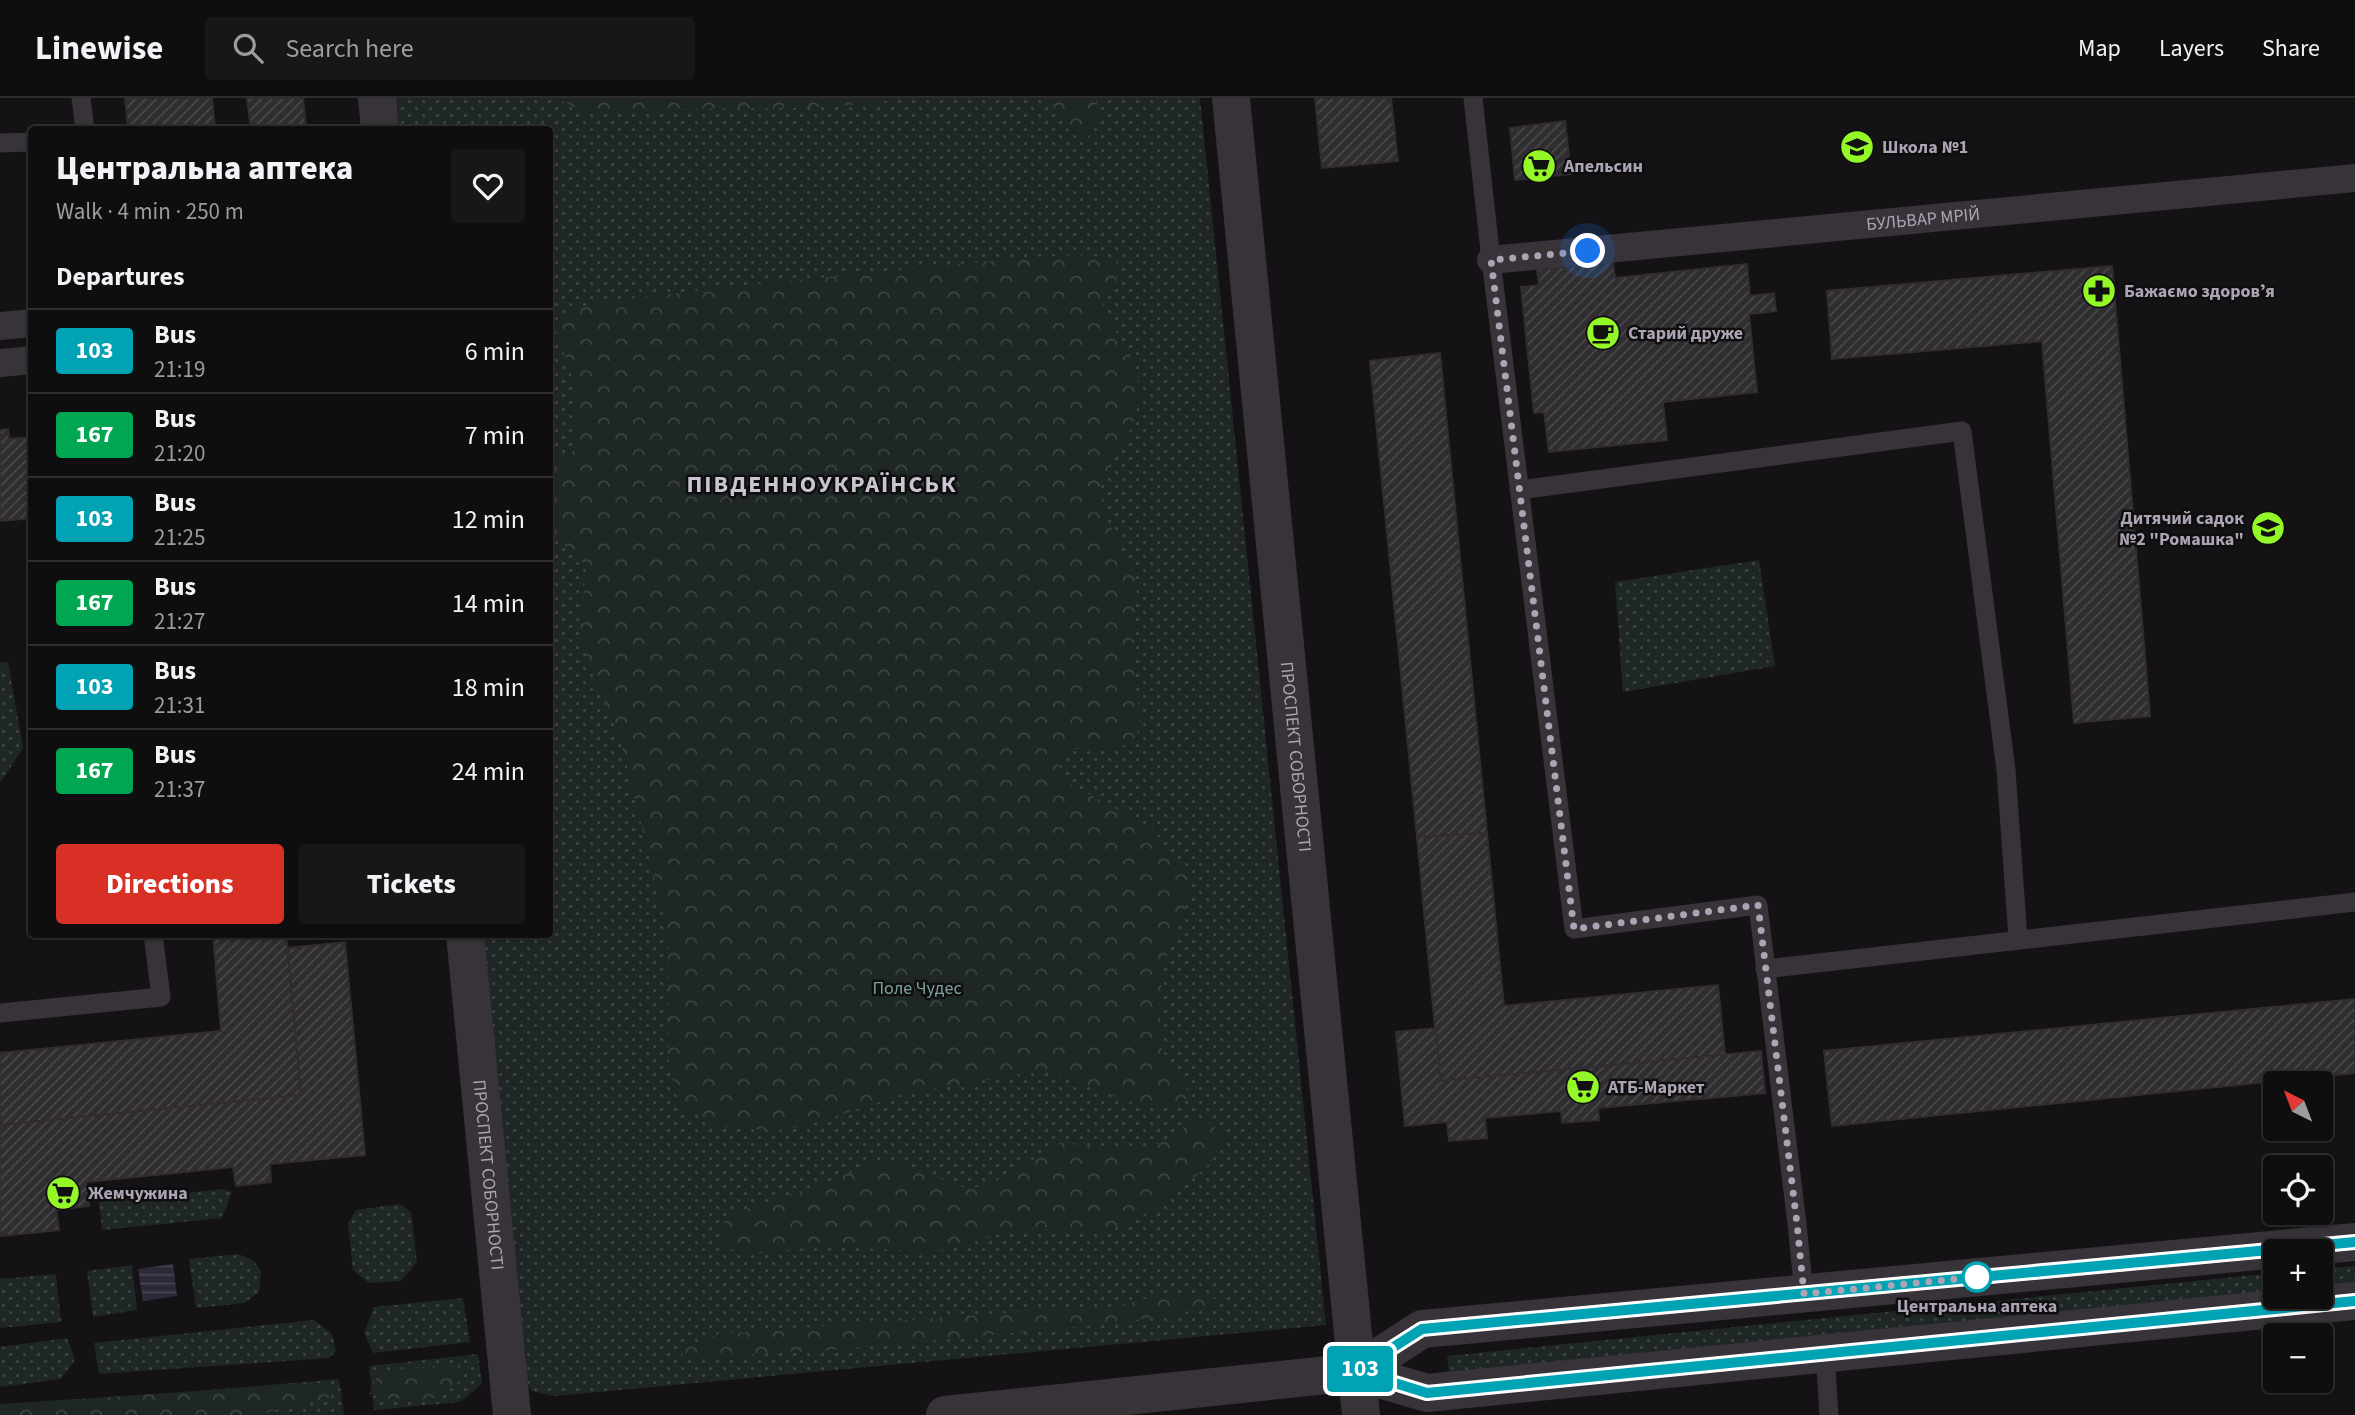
<!DOCTYPE html>
<meta charset="utf-8">
<style>
:root{--surface:#0f0e0f;--page:#181718;--text:#f1f3f6;--muted:#9b9c9e;--line:#2f2e2f;--accent:#d93025}
body{margin:0;font-family:"Source Sans 3",sans-serif;background:var(--page);color:var(--text);height:100vh;display:flex;flex-direction:column;font-size:26px;white-space:nowrap}
*{box-sizing:border-box;margin:0}
p{font-size:23px;color:var(--muted)}
.icon{flex:none;width:38px;height:38px;fill:none;stroke:currentColor;stroke-width:2;stroke-linecap:round;stroke-linejoin:round}
.map{position:relative;flex:1;overflow:hidden}
.panel{position:absolute;left:28px;top:28px;width:525px;height:812px;display:flex;flex-direction:column;background:var(--surface);border-radius:7px;box-shadow:0 2px 5px #0004,0 0 0 2px var(--line)}
.panel>*{flex:none}
.badge{padding:0 14px;border-radius:5px;font-size:24px;line-height:46px}
.needle{width:46px;rotate:318deg}
.tools{position:absolute;left:2263px;top:973px;display:grid;gap:14px}
.tools a{display:grid;place-items:center;width:70px;height:70px;border-radius:7px;background:var(--surface);box-shadow:0 2px 5px #0004,0 0 0 2px var(--line);font-size:35px}
.you{position:absolute;width:35px;height:35px;margin:-18px;border:5px solid #fff;border-radius:50%;background:#1a73e8;box-shadow:0 0 0 10px #1a73e833}
.map>.badge{position:absolute;translate:-50% -50%;box-shadow:0 0 0 4px #fff}
h2{padding:0 28px;font-size:26px;line-height:63px}
.round{display:grid;place-items:center;flex:none;width:74px;height:74px;border-radius:7px;background:var(--page)}
.summary{display:flex;align-items:center;justify-content:space-between;height:119px;padding:0 28px}
h1{font-size:33px;font-weight:800;line-height:52px}
.action{display:flex;gap:14px;margin-top:auto;padding:14px 28px}
.action a{flex:1;height:80px;border-radius:7px;background:var(--accent);color:#fff;font-size:28px;font-weight:800;line-height:80px;text-align:center}
.action a+a{background:var(--page);color:var(--text)}
ul{padding:0;list-style:none}
li{display:flex;align-items:center;gap:21px;height:84px;padding:0 28px;border-top:2px solid var(--line)}
li div{flex:1}
li b{display:block;font-size:26px}
li em{font-style:normal}
li .badge{min-width:77px;font-weight:700;text-align:center}
header{display:flex;align-items:center;gap:42px;box-sizing:border-box;height:98px;padding:0 35px;background:var(--surface);border-bottom:2px solid var(--line)}
header strong{font-size:33px}
nav{display:flex;gap:38px;margin-inline-start:auto;font-size:24px}
.search{width:490px;height:63px;background:var(--page);display:flex;align-items:center;gap:18px;box-sizing:border-box;padding:0 24px;border-radius:7px;color:var(--muted);font-size:26px}
.map>svg:first-child{display:block}
</style>
<header>
<strong>Linewise</strong>
<div class="search"><svg class="icon" aria-label="search" viewBox="0 0 24 24"><circle cx="10" cy="10" r="6"/><path d="M15 15l6 6"/></svg>Search here</div>
<nav><a>Map</a><a>Layers</a><a>Share</a></nav>
</header>
<div class="map">
<svg width="2355" height="1317" viewBox="0 0 2355 1317">
<defs>
<pattern id="grass-dots" width="8" height="8" patternUnits="userSpaceOnUse" patternTransform="scale(1.75)"><rect width="8" height="8" fill="#1f2726"/><path d="M2 2h.1M6 6h.1" fill="none" stroke="#3d4343" stroke-width="1.8" stroke-linecap="round"/></pattern>
<pattern id="forest-crowns" width="20" height="18" patternUnits="userSpaceOnUse" patternTransform="scale(1.75)"><rect width="20" height="18" fill="#1f2726"/><path d="M2 6a3 3 0 1 1 6 0M12 15a3 3 0 1 1 6 0" fill="none" stroke="#3d4343"/></pattern>
<pattern id="water-rules" width="6" height="5" patternUnits="userSpaceOnUse" patternTransform="scale(1.75)"><rect width="6" height="5" fill="#2d2938"/><path d="M0 2.5h6" fill="none" stroke="#494553"/></pattern>
<pattern id="building-hatch" width="6" height="6" patternUnits="userSpaceOnUse" patternTransform="scale(1.75)"><rect width="6" height="6" fill="#302d30"/><path d="M-1 1l2-2M0 6l6-6M5 7l2-2" fill="none" stroke="#4b484c"/></pattern>
</defs>
<rect width="100%" height="100%" fill="#141214"/>
<g fill="url(#grass-dots)">
<path d="M396 0H1200L1326 1227 554 1298 531 1293 524 1275 478 837 550 836V32L399 31Z"/>
<path d="M1759 462 1775 568 1623 594 1615 484Z"/>
<path d="M8 564 23 650 0 685V565Z"/>
<path d="M224 1091 232 1094 222 1120 102 1132 99 1104Z"/>
<path d="M400 1106 411 1114 417 1164 401 1183 369 1185 353 1172 348 1125 356 1112Z"/>
<path d="M238 1156 253 1162 261 1173 259 1194 245 1205 196 1210 189 1161Z"/>
<path d="M132 1167 137 1212 93 1219 87 1173Z"/>
<path d="M2355 1168V1187L2321 1190 2320 1171Z"/>
<path d="M2275 1175V1195L1449 1277 1447 1258Z"/>
<path d="M56 1176 61 1224 0 1230V1181Z"/>
<path d="M463 1200 470 1244 373 1255 364 1235 374 1209Z"/>
<path d="M314 1222 332 1236 336 1253 329 1260 99 1276 94 1245Z"/>
<path d="M67 1240 75 1262 61 1281 0 1289V1249Z"/>
<path d="M478 1256 482 1286 460 1304 374 1312 369 1268Z"/>
<path d="M339 1281 344 1317H0V1310Z"/>
</g>
<g fill="url(#forest-crowns)">
<path d="M556 0H905C836 12 763 10 692 11 659 11 624 19 591 14 579 13 567 5 556 0Z"/>
<path d="M1047 0H1096L1097 20 1087 43H1083L1068 31Z"/>
<path d="M1082 157 1114 160C1126 176 1109 196 1101 210L1132 260 1139 287V304L1132 329 1103 382 1100 393 1106 419 1137 484 1133 569 1141 624 1136 639 1125 647 1100 651H1067L1057 664 1070 686 1151 730 1182 768 1189 783 1190 799 1167 856 1159 900 1162 951 1167 963 1187 988 1186 1001C1150 1026 1083 980 1042 972L902 997 807 1027 775 1033 717 1028 684 1010 677 1000 668 958V850L663 816 624 656 613 622 587 564 580 538 586 467 550 434V358L571 355 576 350 575 287 553 225 567 213 591 206 710 191 1031 159Z"/>
<path d="M1204 1021 1220 1034 1224 1041 1223 1050 1202 1073 1147 1115 1109 1133 1034 1131 1007 1134 935 1154 823 1148 761 1155 728 1151 720 1142 724 1124 740 1113 820 1087 879 1063 888 1062 969 1091 992 1085 1062 1045 1124 1052 1145 1050 1166 1043 1193 1022Z"/>
<path d="M1166 1196 1221 1201 1211 1209 1118 1225 811 1254 777 1253 722 1261 683 1262 682 1249 719 1236 1069 1210 1111 1209Z"/>
<path d="M460 1266V1283L440 1299 415 1302 405 1300 386 1301 369 1296 377 1279 388 1272Z"/>
<path d="M320 1285 331 1291 330 1300 263 1315 239 1317H0V1306Z"/>
</g>
<path fill="url(#water-rules)" d="M173 1166 177 1198 143 1203 138 1171Z"/>
<g fill="url(#building-hatch)" stroke="#302c30" stroke-width="2">
<path d="M125 0H212L215 32H128Z"/>
<path d="M247 0H303L306 32H251Z"/>
<path d="M1315 0H1391L1398 63 1322 70Z"/>
<path d="M1565 23 1571 76 1515 82 1510 30Z"/>
<path d="M1613 164 1615 180 1747 166 1750 198 1774 195 1776 213 1749 216 1757 294 1663 304 1667 342 1549 354 1544 314 1534 315 1521 189 1539 187 1537 172Z"/>
<path d="M2112 168 2150 618 2074 625 2042 243 1832 261 1827 193Z"/>
<path d="M1440 255 1487 735 1417 739 1370 263Z"/>
<path d="M8 331 9 341 32 339V420L0 423V332Z"/>
<path d="M1487 735 1504 908 1718 887 1725 957 1440 983 1417 739Z"/>
<path d="M213 836H286L301 997 0 1027V955L221 933Z"/>
<path d="M345 844 365 1057 270 1066 271 1084 236 1088 233 1069 86 1084 89 1108 56 1112 59 1132 0 1138V1027L301 997 288 850Z"/>
<path d="M2355 901V975L1832 1028 1824 953Z"/>
<path d="M1436 930 1440 983 1761 953 1765 995 1598 1010 1599 1022 1562 1025 1561 1013 1485 1020 1487 1040 1449 1043 1447 1024 1405 1028 1396 934Z"/>
</g>
<g fill="none" stroke-linecap="round" stroke-linejoin="round">
<g stroke="#373339" stroke-width="19">
<path d="M81 0 85 32"/>
<path d="M1473 0 1491 162 1574 831 1758 807 1797 1126 1804 1196"/>
<path d="M0 45 32 44"/>
<path d="M1519 392 1962 333 2006 672 2018 841"/>
<path d="M1765 871 2355 804"/>
<path d="M0 915 161 899 153 836"/>
<path d="M1825 1255 1829 1317"/>
</g>
<g stroke="#373339" stroke-width="28">
<path id="s1" d="M1491 162 2355 80"/>
<path d="M0 228 32 225"/>
<path d="M0 265 32 262"/>
</g>
<g stroke="#373339" stroke-width="38">
<path d="M377 0 380 32"/>
<path id="s2" d="M1231 0 1361 1317"/>
<path id="s3" d="M465 836 512 1317"/>
</g>
<g stroke="#373339" stroke-width="38">
<path d="M1356 1274 1422 1231 2355 1144"/>
<path d="M945 1317 1356 1274 1427 1295 2355 1203"/>
</g>
</g>
<g fill="none" stroke-linecap="round" stroke-linejoin="round">
<g stroke="#fff" stroke-width="16">
<path id="line" d="M2355 1144 1422 1231 1356 1273 1427 1295 2355 1203"/>
</g>
<use href="#line" stroke="#00a3b4" stroke-width="10"/>
<path stroke="#aca4b5" stroke-width="7" stroke-dasharray="0 12.6" d="M1588 153 1491 162 1574 831 1758 807 1797 1126 1804 1196 1977 1179"/>
</g>
<defs>
<g id="school-disc" transform="scale(1.75)"><circle r="9.5" fill="#94f728" stroke="#0f0e0f"/><path d="M0-5L7-2L0 1L-7-2ZM-4 1L0 2.5L4 1V4Q0 6-4 4Z" fill="#111"/></g>
<g id="supermarket-disc" transform="scale(1.75)"><circle r="9.5" fill="#94f728" stroke="#0f0e0f"/><path d="M-6-5.5h2.5l.6 2H6L4.5 2H-2.5L-4.4-4H-6ZM-1.5 3.2a1.3 1.3 0 1 0 .1 0ZM3 3.2a1.3 1.3 0 1 0 .1 0Z" fill="#111"/></g>
<g id="pharmacy-disc" transform="scale(1.75)"><circle r="9.5" fill="#94f728" stroke="#0f0e0f"/><path d="M-2-6h4v4h4v4h-4v4h-4v-4h-4v-4h4Z" fill="#111"/></g>
<g id="cafe-disc" transform="scale(1.75)"><circle r="9.5" fill="#94f728" stroke="#0f0e0f"/><path d="M-5.5-4.5H6V0H3Q3 3.5 0 3.5H-2.5Q-5.5 3.5-5.5 0ZM3-3.2v2h1.7v-2ZM-6 4.5H4V6H-6Z" fill="#111"/></g>
</defs>
<g fill-rule="evenodd">
<use href="#school-disc" x="1857" y="49"/>
<use href="#supermarket-disc" x="1539" y="68"/>
<use href="#pharmacy-disc" x="2099" y="193"/>
<use href="#cafe-disc" x="1603" y="235"/>
<use href="#school-disc" x="2268" y="430"/>
<use href="#supermarket-disc" x="1583" y="989"/>
<use href="#supermarket-disc" x="63" y="1095"/>
</g>
<circle fill="#fff" stroke="#00a3b4" stroke-width="3.5" cx="1977" cy="1179" r="14"/>
<g text-anchor="middle" dominant-baseline="central" stroke-width="5" stroke-linejoin="round" paint-order="stroke">
<g font-size="18" font-weight="bold" fill="#aca4b5" stroke="#0f0e0f" text-anchor="start">
<text x="1882" y="49">Школа №1</text>
<text x="1564" y="68">Апельсин</text>
<text x="2124" y="193">Бажаємо здоровʼя</text>
<text x="1628" y="235">Старий друже</text>
<text x="2244" y="420" text-anchor="end">Дитячий садок<tspan x="2244" dy="21">№2 "Ромашка"</tspan></text>
<text x="1608" y="989">АТБ-Маркет</text>
<text x="88" y="1095">Жемчужина</text>
</g>
<g font-size="18" fill="#aca4b5" stroke="#0f0e0f">
<text stroke="none"><textPath href="#s1" startOffset="434">БУЛЬВАР МРІЙ</textPath></text>
<text stroke="none"><textPath href="#s2" startOffset="662">ПРОСПЕКТ СОБОРНОСТІ</textPath></text>
<text stroke="none"><textPath href="#s3" startOffset="242">ПРОСПЕКТ СОБОРНОСТІ</textPath></text>
</g>
<g font-size="18" fill="#7aa19c" stroke="#0f0e0f">
<text x="917" y="890">Поле Чудес</text>
</g>
<g font-size="18" font-weight="bold" fill="#aca4b5" stroke="#0f0e0f">
<text x="1977" y="1208">Центральна аптека</text>
</g>
<g font-size="24" font-weight="bold" letter-spacing="2" fill="#cbc5d1" stroke="#0f0e0f">
<text x="822" y="386">ПІВДЕННОУКРАЇНСЬК</text>
</g>
</g>
</svg>
<div class="tools">
<a><svg class="needle" viewBox="-14 -14 28 28"><path d="M0-13l5 13h-10z" fill="#e53935"/><path d="M0 13l5-13h-10z" fill="#9b9c9e"/></svg></a>
<a><svg class="icon" aria-label="locate" viewBox="0 0 24 24"><circle cx="12" cy="12" r="6"/><path d="M12 2v4M12 18v4M2 12h4M18 12h4"/></svg></a>
<a>+</a>
<a>−</a>
</div>
<div class="you" style="left:1588px;top:153px"></div>
<b class="badge" style="left:1360px;top:1271px;background:#00a3b4;color:#fff">103</b>
<section class="panel">
<div class="summary"><div><h1>Центральна аптека</h1><p>Walk · 4 min · 250 m</p></div><a class="round"><svg class="icon" aria-label="heart" viewBox="0 0 24 24"><path d="M12 20l-8-8c-3-5 5-10 8-4 3-6 11-1 8 4z"/></svg></a></div>
<h2>Departures</h2>
<ul>
<li><span class="badge" style="background:#00a3b4;color:#fff">103</span><div><b>Bus</b><p>21:19</p></div><em>6 min</em></li>
<li><span class="badge" style="background:#00a651;color:#fff">167</span><div><b>Bus</b><p>21:20</p></div><em>7 min</em></li>
<li><span class="badge" style="background:#00a3b4;color:#fff">103</span><div><b>Bus</b><p>21:25</p></div><em>12 min</em></li>
<li><span class="badge" style="background:#00a651;color:#fff">167</span><div><b>Bus</b><p>21:27</p></div><em>14 min</em></li>
<li><span class="badge" style="background:#00a3b4;color:#fff">103</span><div><b>Bus</b><p>21:31</p></div><em>18 min</em></li>
<li><span class="badge" style="background:#00a651;color:#fff">167</span><div><b>Bus</b><p>21:37</p></div><em>24 min</em></li>
</ul>
<div class="action"><a>Directions</a><a>Tickets</a></div>
</section>
</div>
